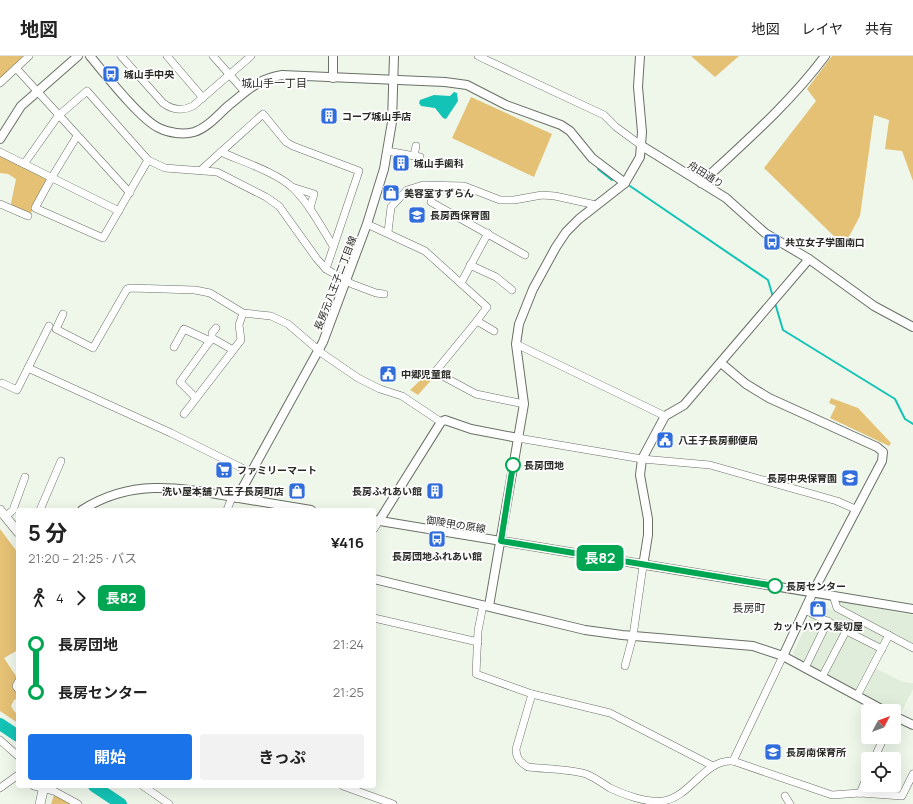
<!DOCTYPE html>
<html lang="ja">
<meta charset="utf-8">
<style>
:root{--surface:#fff;--page:#f2f2f2;--text:#222;--muted:#767676;--line:#e0e0e0;--accent:#1a73e8}
body{margin:0;font-family:Manrope,"Noto Sans JP",sans-serif;background:var(--page);color:var(--text);height:100vh;display:flex;flex-direction:column;font-size:15px;white-space:nowrap}
*{box-sizing:border-box;margin:0}
p{font-size:13px;color:var(--muted)}
.icon{flex:none;width:22px;height:22px;fill:none;stroke:currentColor;stroke-width:2;stroke-linecap:round;stroke-linejoin:round}
.map{position:relative;flex:1;overflow:hidden}
.sheet{position:absolute;left:16px;top:452px;width:360px;height:280px;display:flex;flex-direction:column;background:var(--surface);border-radius:4px;box-shadow:0 4px 16px #0002}
.sheet>*{flex:none}
.badge{padding:0 8px;border-radius:6px;font-size:14px;line-height:26px}
.needle{width:26px;rotate:49deg}
.tools{position:absolute;left:861px;top:648px;display:grid;gap:8px}
.tools a{display:grid;place-items:center;width:40px;height:40px;border-radius:4px;background:var(--surface);box-shadow:0 4px 16px #0002;font-size:20px}
.map>.badge{position:absolute;translate:-50% -50%;box-shadow:0 0 0 2px #fff}
.legs{display:flex;align-items:center;gap:6px;height:44px;padding:0 12px;font-size:13px}
.legs p{margin-inline-start:auto}
.overview{display:flex;align-items:center;justify-content:space-between;height:68px;padding:0 12px}
h1{font-size:22px;font-weight:700;line-height:30px}
.action{display:flex;gap:8px;margin-top:auto;padding:8px 12px}
.action a{flex:1;height:46px;border-radius:4px;background:var(--accent);color:#fff;font-size:16px;font-weight:700;line-height:46px;text-align:center}
.action a+a{background:var(--page);color:var(--text)}
ul{padding:0 12px;list-style:none}
li{display:flex;align-items:center;gap:14px;height:48px;font-size:15px}
li i{display:grid;place-items:center;width:6px;height:100%;margin:0 5px;background:currentColor}
li i::after{content:'';width:10px;height:10px;margin:-5px;border:3px solid;border-radius:50%;background:var(--surface)}
li p{margin-inline-start:auto}
li:first-child i{background:linear-gradient(#0000 50%,currentColor 0)}
li:last-child i{background:linear-gradient(currentColor 50%,#0000 0)}
header{display:flex;align-items:center;gap:24px;box-sizing:border-box;height:56px;padding:0 20px;background:var(--surface);border-bottom:1px solid var(--line)}
header strong{font-size:19px}
nav{display:flex;gap:22px;margin-inline-start:auto;font-size:14px}
.map>svg:first-child{display:block}
</style>
<header>
<strong>地図</strong>
<nav><a>地図</a><a>レイヤ</a><a>共有</a></nav>
</header>
<div class="map">
<svg width="913" height="748" viewBox="0 0 913 748">
<rect width="100%" height="100%" fill="#eff7eb"/>
<g fill="#e1eddb">
<path d="M839 546 913 559V589L838 550Z"/>
<path d="M817 547 884 580 875 612 903 626 913 627V633L901 657 795 602 793 597Z"/>
</g>
<g fill="#e5c175">
<path d="M0 0H29L3 24 0 21Z"/>
<path d="M691 0H739L715 21Z"/>
<path d="M832 0H913V125L902 95 885 93 889 64 874 59 860 160 844 190 764 112 816 45 807 33Z"/>
<path d="M471 41 552 78 534 121 452 82Z"/>
<path d="M0 96 52 121 35 152 28 160 10 152 16 123 8 118 0 117Z"/>
<path d="M428 317 434 321 418 339 410 334Z"/>
<path d="M831 342 858 352 891 387 889 390 830 362 836 350 829 347Z"/>
<path d="M0 473 18 497V594L4 602 18 623 14 631 18 638V642L14 644 11 650 14 655 18 659V667L0 655Z"/>
<path d="M54 739 71 748H51Z"/>
</g>
<path fill="#13c3b5" d="M454 36 457 37 458 45 446 63 443 62 435 52 421 50 419 47 420 44 434 39 450 40Z"/>
<g fill="none" stroke-linecap="round" stroke-linejoin="round">
<g stroke="#13c3b5" stroke-width="2">
<path d="M598 113 612 124"/>
<path d="M630 130 768 224 773 241"/>
<path d="M775 247 783 274 895 343 905 363 913 368"/>
</g>
<g stroke="#13c3b5" stroke-width="12">
<path d="M0 668 18 680"/>
<path d="M94 730 121 748"/>
</g>
<g stroke="#697066" stroke-width="8">
<g id="minor">
<path d="M121 0 163 47C172 54 183 55 193 50L251 0"/>
<path d="M167 0 203 42"/>
<path d="M213 0 245 36"/>
<path d="M478 0 604 59 616 71 642 90"/>
<path d="M16 12 130 137"/>
<path d="M0 27 29 0"/>
<path d="M77 80 52 121 35 152 103 182 148 104"/>
<path d="M387 95 420 101"/>
<path d="M0 96 119 155"/>
<path d="M221 96C241 105 278 117 293 132 309 148 321 170 333 190"/>
<path d="M414 100 416 90"/>
<path d="M24 108 58 60 87 35 148 104 165 112 217 116 266 141 279 150 317 203 326 213 352 228 376 237 384 238"/>
<path d="M201 114 263 58 286 86 293 90 359 115 326 213"/>
<path d="M292 131 314 138 310 152"/>
<path d="M431 146 525 199"/>
<path d="M0 148 28 160"/>
<path d="M367 168 425 195 487 251 476 266 435 316 476 338 524 348"/>
<path d="M388 176 391 151 407 134 423 129 464 130 500 144H514L542 139 555 140 596 149"/>
<path d="M470 209 496 221 512 234"/>
<path d="M461 227 488 177"/>
<path d="M63 258 56 273 93 292 127 233 131 232 195 234 210 237 243 257 271 260 288 268 323 298 358 322 380 333 402 340 441 366"/>
<path d="M477 265 494 275"/>
<path d="M212 282V277L216 272"/>
<path d="M516 288 665 360"/>
<path d="M174 291 184 273 210 285"/>
<path d="M28 312 49 270"/>
<path d="M2 327 17 334 28 312 171 377 250 416"/>
<path d="M196 342 180 326 212 282 233 294"/>
<path d="M184 358 241 284 239 269 243 257"/>
<path d="M518 382 642 403 710 409 837 445 855 453"/>
<path d="M40 454 61 405"/>
<path d="M227 454 232 441"/>
<path d="M5 461 13 454 25 421"/>
<path d="M374 473 379 465"/>
<path d="M833 539 837 552 913 592"/>
<path d="M483 549 478 575 476 618 532 638 610 657 713 710"/>
<path d="M805 554 882 593"/>
<path d="M374 562 478 586"/>
<path d="M625 610 633 580 643 510"/>
<path d="M805 612 828 565"/>
<path d="M822 621 846 575"/>
<path d="M18 626 16 630 18 633"/>
<path d="M532 638 516 693C516 702 520 706 528 711 544 713 570 713 586 718 594 721 602 727 610 732 624 739 647 747 663 745 691 741 704 703 733 705L832 739 860 737 902 740 913 718"/>
<path d="M857 640 889 579"/>
<path d="M0 684 18 700"/>
<path d="M874 703 884 681"/>
<path d="M733 705 783 600"/>
<path d="M34 730 54 735 78 748"/>
<path d="M143 730 169 748"/>
<path d="M343 730 393 748"/>
<path d="M0 732 18 719"/>
<path d="M860 737 868 718"/>
<path d="M785 740 790 748"/>
</g>
</g>
<g stroke="#697066" stroke-width="10">
<g id="tertiary">
<path d="M90 0C105 18 140 63 159 72 169 77 183 79 194 76 207 72 218 59 228 50 247 35 257 23 282 19L445 26 467 29 506 49 561 69 570 75 592 102 625 127"/>
<path d="M333 22V0"/>
<path d="M0 83 21 50 78 0"/>
<path d="M642 90 726 142 765 177 809 203 874 250 913 271"/>
<path d="M701 127C745 86 789 48 825 0"/>
<path d="M721 307 746 328 769 342 877 391 883 396 882 405 813 536 783 600"/>
<path d="M237 442 323 286 367 168 384 113 392 66 394 0"/>
<path d="M82 454C133 421 182 432 239 442 263 446 287 450 311 454"/>
<path d="M374 464 913 553"/>
<path d="M379 465 441 366 445 364 471 373 518 382"/>
<path d="M643 510 648 479V463L640 419 642 403 665 360 684 349 809 203"/>
<path d="M374 523 585 574 622 579 753 590 783 600 885 655"/>
<path d="M489 550 524 348 516 288 519 268 533 233 556 191 566 176 579 163 625 127 640 101 642 76 638 31 640 0"/>
<path d="M894 660 913 669"/>
</g>
</g>
<g stroke="#697066" stroke-width="10">
<g id="secondary">
<path d="M0 454 18 476"/>
<path d="M40 748 44 730"/>
</g>
</g>
<use href="#minor" stroke="#fff" stroke-width="7"/>
<use href="#tertiary" stroke="#fff" stroke-width="8"/>
<use href="#secondary" stroke="#fff" stroke-width="9"/>
</g>
<g fill="none" stroke-linecap="round" stroke-linejoin="round">
<g stroke="#fff" stroke-width="9">
<path id="line-1" d="M513 409 501 485 775 530"/>
</g>
<use href="#line-1" stroke="#00a651" stroke-width="6"/>
</g>
<defs>
<g id="bus-square" transform="scale(0.9)"><rect x="-9" y="-9" width="18" height="18" rx="4" fill="#316ddb" stroke="#fff"/><path d="M-5-6H5V4H4V6H2V4H-2V6H-4V4H-5ZM-3.5-4V0h7V-4ZM-3.5 1.2v1.5H-2V1.2ZM2 1.2v1.5H3.5V1.2Z" fill="#fff"/></g>
<g id="building-square" transform="scale(0.9)"><rect x="-9" y="-9" width="18" height="18" rx="4" fill="#316ddb" stroke="#fff"/><path d="M-4-6H4V6H1V3H-1V6H-4ZM-2.5-4.3h1.7v1.8h-1.7ZM.8-4.3h1.7v1.8H.8ZM-2.5-1h1.7V.8h-1.7ZM.8-1h1.7V.8H.8Z" fill="#fff"/></g>
<g id="shop-square" transform="scale(0.9)"><rect x="-9" y="-9" width="18" height="18" rx="4" fill="#316ddb" stroke="#fff"/><path d="M-5-2.5h2.3a2.7 3.5 0 0 1 5.4 0H5L5.5 6h-11ZM-1.5-2.5h3a1.5 2.3 0 0 0-3 0Z" fill="#fff"/></g>
<g id="school-square" transform="scale(0.9)"><rect x="-9" y="-9" width="18" height="18" rx="4" fill="#316ddb" stroke="#fff"/><path d="M0-5L7-2L0 1L-7-2ZM-4 1L0 2.5L4 1V4Q0 6-4 4Z" fill="#fff"/></g>
<g id="civic-square" transform="scale(0.9)"><rect x="-9" y="-9" width="18" height="18" rx="4" fill="#316ddb" stroke="#fff"/><path d="M-.6-6.5H3V-4.5H.6V-3L4-1V1h2V6H-6V1h2V-1L-.6-3ZM-1.2 2.5V6h2.4V2.5Z" fill="#fff"/></g>
<g id="supermarket-square" transform="scale(0.9)"><rect x="-9" y="-9" width="18" height="18" rx="4" fill="#316ddb" stroke="#fff"/><path d="M-6-5.5h2.5l.6 2H6L4.5 2H-2.5L-4.4-4H-6ZM-1.5 3.2a1.3 1.3 0 1 0 .1 0ZM3 3.2a1.3 1.3 0 1 0 .1 0Z" fill="#fff"/></g>
</defs>
<g fill-rule="evenodd">
<use href="#bus-square" x="111" y="18"/>
<use href="#building-square" x="329" y="60"/>
<use href="#building-square" x="401" y="107"/>
<use href="#shop-square" x="391" y="137"/>
<use href="#school-square" x="417" y="159"/>
<use href="#bus-square" x="772" y="186"/>
<use href="#civic-square" x="388" y="318"/>
<use href="#civic-square" x="665" y="384"/>
<use href="#supermarket-square" x="224" y="414"/>
<use href="#school-square" x="850" y="422"/>
<use href="#shop-square" x="297" y="435"/>
<use href="#building-square" x="435" y="435"/>
<use href="#bus-square" x="437" y="483"/>
<use href="#shop-square" x="818" y="553"/>
<use href="#school-square" x="773" y="696"/>
</g>
<g fill="#fff" stroke="#00a651" stroke-width="2">
<circle cx="513" cy="409" r="7"/>
<circle cx="775" cy="530" r="7"/>
</g>
<g text-anchor="middle" dominant-baseline="central" stroke-width="3.5" stroke-linejoin="round" paint-order="stroke">
<g font-size="10" font-weight="bold" fill="#272a25" stroke="#fff" text-anchor="start">
<text x="124" y="18">城山手中央</text>
<text x="342" y="60">コープ城山手店</text>
<text x="414" y="107">城山手歯科</text>
<text x="404" y="137">美容室すずらん</text>
<text x="430" y="159">長房西保育園</text>
<text x="785" y="186">共立女子学園南口</text>
<text x="401" y="318">中郷児童館</text>
<text x="678" y="384">八王子長房郵便局</text>
<text x="237" y="414">ファミリーマート</text>
<text x="837" y="422" text-anchor="end">長房中央保育園</text>
<text x="284" y="435" text-anchor="end">洗い屋本舗 八王子長房町店</text>
<text x="422" y="435" text-anchor="end">長房ふれあい館</text>
<text x="437" y="500" text-anchor="middle">長房団地ふれあい館</text>
<text x="818" y="570" text-anchor="middle">カットハウス髪切屋</text>
<text x="786" y="696">長房南保育所</text>
</g>
<g font-size="10" fill="#272a25" stroke="#fff">
<text transform="translate(706 118) rotate(32)">舟田通り</text>
<text transform="translate(335 227) rotate(-69)">長房元八王子二丁目線</text>
<text transform="translate(456 468) rotate(9)">御陵甲の原線</text>
</g>
<g font-size="10" font-weight="bold" fill="#272a25" stroke="#fff" text-anchor="start">
<text x="524" y="409">長房団地</text>
<text x="786" y="530">長房センター</text>
</g>
<g font-size="11" fill="#272a25" stroke="#fff">
<text x="274" y="26">城山手一丁目</text>
<text x="749" y="551">長房町</text>
</g>
</g>
</svg>
<div class="tools">
<a><svg class="needle" viewBox="-14 -14 28 28"><path d="M0-13l5 13h-10z" fill="#e53935"/><path d="M0 13l5-13h-10z" fill="#767676"/></svg></a>
<a><svg class="icon" aria-label="locate" viewBox="0 0 24 24"><circle cx="12" cy="12" r="6"/><path d="M12 2v4M12 18v4M2 12h4M18 12h4"/></svg></a>
</div>
<b class="badge" style="left:600px;top:502px;background:#00a651;color:#fff">長82</b>
<section class="sheet">
<div class="overview"><div><h1>5 分</h1><p>21:20 – 21:25 · バス</p></div><b>¥416</b></div>
<div class="legs"><svg class="icon" aria-label="walk" viewBox="0 0 24 24"><circle cx="13" cy="4" r="2"/><path d="M13 8l-2 6 4 7M11 14l-3 7M7 12l3-4h3l4 4"/></svg>4<svg class="icon" aria-label="forward" viewBox="0 0 24 24"><path d="M9 5l7 7-7 7"/></svg><b class="badge" style="background:#00a651;color:#fff">長82</b></div>
<ul>
<li><i style="color:#00a651"></i><b>長房団地</b><p>21:24</p></li>
<li><i style="color:#00a651"></i><b>長房センター</b><p>21:25</p></li>
</ul>
<div class="action"><a>開始</a><a>きっぷ</a></div>
</section>
</div>
